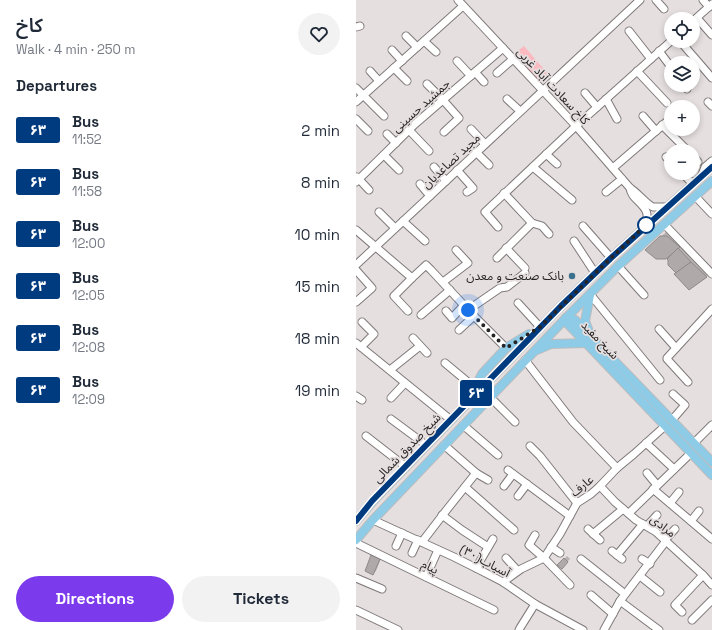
<!DOCTYPE html>
<meta charset="utf-8">
<style>
:root{--surface:#fff;--page:#f2f2f3;--text:#1f2937;--muted:#747a83;--accent:#7c3aed}
body{margin:0;font-family:"Space Grotesk","Noto Sans Arabic",sans-serif;background:var(--page);color:var(--text);height:100vh;display:flex;flex-direction:column;font-size:15px;white-space:nowrap}
*{box-sizing:border-box;margin:0}
p{font-size:13px;color:var(--muted)}
.icon{flex:none;width:22px;height:22px;fill:none;stroke:currentColor;stroke-width:2;stroke-linecap:round;stroke-linejoin:round}
.map{position:relative;flex:1;overflow:hidden}
.sheet{display:flex;flex-direction:column;background:var(--surface);width:356px}
.sheet>*{flex:none}
.badge{padding:0 8px;border-radius:3px;font-size:14px;line-height:26px}
.tools{position:absolute;left:308px;top:12px;display:grid;gap:8px}
.tools a{display:grid;place-items:center;width:36px;height:36px;border-radius:50%;background:var(--surface);box-shadow:0 2px 6px #0003;font-size:20px}
.you{position:absolute;width:20px;height:20px;margin:-10px;border:3px solid #fff;border-radius:50%;background:#1a73e8;box-shadow:0 0 0 6px #1a73e833}
.map>.badge{position:absolute;translate:-50% -50%;box-shadow:0 0 0 2px #fff}
h2{padding:0 16px;font-size:15px;line-height:36px}
.round{display:grid;place-items:center;flex:none;width:42px;height:42px;border-radius:21px;background:var(--page)}
.summary{display:flex;align-items:center;justify-content:space-between;height:68px;padding:0 16px}
h1{font-size:19px;font-weight:600;line-height:30px}
.cta{display:flex;gap:8px;margin-top:auto;padding:8px 16px}
.cta a{flex:1;height:46px;border-radius:24px;background:var(--accent);color:#fff;font-size:16px;font-weight:600;line-height:46px;text-align:center}
.cta a+a{background:var(--page);color:var(--text)}
ul{padding:0;list-style:none}
li{display:flex;align-items:center;gap:12px;height:52px;padding:0 16px}
li div{flex:1}
li b{display:block;font-size:15px}
li em{font-style:normal}
li .badge{min-width:44px;font-weight:700;text-align:center}
main{display:flex;flex:1;min-height:0}
.map>svg:first-child{display:block}
</style>
<main>
<section class="sheet">
<div class="summary"><div><h1>کاخ</h1><p>Walk · 4 min · 250 m</p></div><a class="round"><svg class="icon" aria-label="heart" viewBox="0 0 24 24"><path d="M12 20l-8-8c-3-5 5-10 8-4 3-6 11-1 8 4z"/></svg></a></div>
<h2>Departures</h2>
<ul>
<li><span class="badge" style="background:#003b80;color:#fff">۶۳</span><div><b>Bus</b><p>11:52</p></div><em>2 min</em></li>
<li><span class="badge" style="background:#003b80;color:#fff">۶۳</span><div><b>Bus</b><p>11:58</p></div><em>8 min</em></li>
<li><span class="badge" style="background:#003b80;color:#fff">۶۳</span><div><b>Bus</b><p>12:00</p></div><em>10 min</em></li>
<li><span class="badge" style="background:#003b80;color:#fff">۶۳</span><div><b>Bus</b><p>12:05</p></div><em>15 min</em></li>
<li><span class="badge" style="background:#003b80;color:#fff">۶۳</span><div><b>Bus</b><p>12:08</p></div><em>18 min</em></li>
<li><span class="badge" style="background:#003b80;color:#fff">۶۳</span><div><b>Bus</b><p>12:09</p></div><em>19 min</em></li>
</ul>
<div class="cta"><a>Directions</a><a>Tickets</a></div>
</section>
<div class="map">
<svg width="356" height="630" viewBox="0 0 356 630">
<rect width="100%" height="100%" fill="#e6dfdf"/>
<path fill="#fbb9c0" d="M168 46 193 75 184 82 159 53Z"/>
<g fill="#0003">
<path d="M311 231 324 245 309 258 296 245Z"/>
<path d="M325 246 353 274 333 289 312 259Z"/>
<path d="M18 553 26 556 20 571 17 574 16 556Z"/>
<path d="M211 556 214 559 206 567 203 565Z"/>
</g>
<g fill="#b0a9a9" stroke="#8f8989">
<path d="M304 236H311L324 247 310 259H300L289 250Z"/>
<path d="M322 248 335 262 320 273 312 265V260L311 259Z"/>
<path d="M335 262 351 277 333 290 318 274Z"/>
<path d="M15 555 24 559 17 575 9 571Z"/>
<path d="M208 558 212 562 206 569 201 565Z"/>
</g>
<g fill="none" stroke-linecap="round" stroke-linejoin="round">
<g stroke="#7f7979" stroke-width="9">
<g id="minor">
<path d="M102 0 220 126 274 188C281 192 291 205 297 207 302 207 306 207 311 207"/>
<path d="M300 0 308 9"/>
<path d="M347 0 353 7"/>
<path d="M341 18 356 35"/>
<path d="M337 21 356 4"/>
<path d="M0 27 4 26"/>
<path d="M273 31 295 59"/>
<path d="M50 36 61 47"/>
<path d="M68 41 80 52"/>
<path d="M324 41 356 78"/>
<path d="M36 50 46 61"/>
<path d="M303 51 315 67"/>
<path d="M101 61 115 76"/>
<path d="M38 68 51 81"/>
<path d="M14 71 23 81"/>
<path d="M281 71 311 103"/>
<path d="M119 72 128 82"/>
<path d="M141 73 157 59"/>
<path d="M71 84 87 100 103 118 88 132"/>
<path d="M328 85 331 89"/>
<path d="M0 88 28 116"/>
<path d="M229 93 241 107"/>
<path d="M151 99 164 111"/>
<path d="M250 99 261 119"/>
<path d="M0 102 107 6"/>
<path d="M352 102 356 106"/>
<path d="M287 116 300 131"/>
<path d="M0 119 12 131"/>
<path d="M306 125 332 151"/>
<path d="M115 129 129 144"/>
<path d="M53 130 73 151"/>
<path d="M31 134 40 143"/>
<path d="M120 152 133 165"/>
<path d="M190 154 201 164"/>
<path d="M28 155 43 170"/>
<path d="M337 156 342 162"/>
<path d="M310 157 315 162"/>
<path d="M78 167 90 181"/>
<path d="M177 167 216 200"/>
<path d="M257 168 315 118"/>
<path d="M101 170 117 188 111 192"/>
<path d="M326 173 337 184"/>
<path d="M1 177 13 190"/>
<path d="M345 177 349 167 356 161"/>
<path d="M0 182 59 124 147 48"/>
<path d="M64 184 74 196"/>
<path d="M274 188C275 198 286 202 290 211 292 215 291 220 291 224"/>
<path d="M250 192 266 179"/>
<path d="M148 193 176 223 186 226 193 234"/>
<path d="M339 196 356 214"/>
<path d="M23 212 39 228"/>
<path d="M47 221 69 241"/>
<path d="M308 224 356 274"/>
<path d="M227 226 255 258"/>
<path d="M142 227 129 212 220 126 315 41"/>
<path d="M0 230 56 278 70 265 75 270 118 316 150 348"/>
<path d="M218 241 239 273"/>
<path d="M150 248 169 268"/>
<path d="M141 258 176 223"/>
<path d="M0 265 284 0"/>
<path d="M262 266 288 295"/>
<path d="M0 270 16 288 0 302"/>
<path d="M87 282 112 263 100 250"/>
<path d="M234 294 304 380"/>
<path d="M162 303 184 327"/>
<path d="M112 310 144 288 151 287 169 273"/>
<path d="M52 311 38 296 56 278"/>
<path d="M90 311 96 318 108 305"/>
<path d="M65 315 94 290"/>
<path d="M303 329 320 348"/>
<path d="M103 330 118 316"/>
<path d="M57 338 71 353"/>
<path d="M0 343 95 420"/>
<path d="M5 347 18 334 6 322"/>
<path d="M169 360 217 422 261 468"/>
<path d="M89 363 119 388"/>
<path d="M34 370 64 346"/>
<path d="M332 382 311 359V358L356 309"/>
<path d="M0 396 6 400"/>
<path d="M134 397 159 422"/>
<path d="M35 398 49 383"/>
<path d="M35 419 70 445"/>
<path d="M316 420 329 405 317 394"/>
<path d="M107 425 142 455"/>
<path d="M10 436 50 467"/>
<path d="M290 443 318 469"/>
<path d="M338 443 356 425"/>
<path d="M174 446 184 456 221 503"/>
<path d="M152 470 214 516"/>
<path d="M120 473 132 480"/>
<path d="M291 473 301 485"/>
<path d="M148 486 157 474"/>
<path d="M244 486 259 502 280 520 300 532 347 575 356 585"/>
<path d="M109 487 158 530"/>
<path d="M297 489 356 539"/>
<path d="M162 496 171 484"/>
<path d="M314 503 323 492"/>
<path d="M273 513 335 453"/>
<path d="M86 515 106 530 132 547"/>
<path d="M17 520 98 557 120 568 147 582 179 604 227 630"/>
<path d="M335 521 343 511"/>
<path d="M291 526 301 515"/>
<path d="M232 529 244 540"/>
<path d="M237 534 267 509"/>
<path d="M179 535 173 545 188 558 214 585"/>
<path d="M309 540 319 529"/>
<path d="M66 542 89 512 120 473 88 445"/>
<path d="M0 543 138 610"/>
<path d="M40 546 46 533"/>
<path d="M195 547 204 553"/>
<path d="M256 551 266 559"/>
<path d="M56 553 62 540"/>
<path d="M261 555 287 524"/>
<path d="M150 558 162 571"/>
<path d="M225 559 269 594"/>
<path d="M286 559 294 564"/>
<path d="M120 568 137 539"/>
<path d="M284 576 304 592"/>
<path d="M70 577 82 550"/>
<path d="M0 578 26 589"/>
<path d="M147 582 165 569 188 558 204 534 221 503 235 494 244 486 261 468 278 454 309 426"/>
<path d="M235 595 257 614"/>
<path d="M264 601 303 630"/>
<path d="M0 610 42 630"/>
<path d="M326 612 319 605 347 575"/>
<path d="M336 620 356 600"/>
<path d="M163 630 164 628 179 604"/>
<path d="M248 630 264 601 310 541"/>
</g>
</g>
<g stroke="#bebdbe" stroke-width="10">
<g id="major">
<path d="M234 295 229 321 234 334"/>
<path d="M210 318 211 323 356 475"/>
<path d="M210 318 219 320 356 462"/>
<path d="M181 350 195 344 230 343"/>
<path d="M115 395 126 374 150 348 173 334"/>
<path d="M0 521 17 501 205 306 255 258 356 167"/>
<path d="M0 540 17 520 210 318 262 266 356 181"/>
</g>
</g>
<use href="#minor" stroke="#fff" stroke-width="7"/>
<use href="#major" stroke="#8dcbe7" stroke-width="8"/>
</g>
<g fill="none" stroke-linecap="round" stroke-linejoin="round">
<g stroke="#fff" stroke-width="9">
<path id="line" d="M0 521 16 501 205 306 255 258 356 167"/>
</g>
<use href="#line" stroke="#003b80" stroke-width="6"/>
<path stroke="#272425" stroke-width="4" stroke-dasharray="0 7.2" d="M112 310 150 348 184 327 255 258 291 224 290 225"/>
</g>
<circle fill="#fff" stroke="#003b80" stroke-width="2" cx="290" cy="225" r="8"/>
<circle fill="#3a718c" stroke="#e6dfdf" stroke-width="1.5" cx="216" cy="276" r="4"/>
<g text-anchor="middle" dominant-baseline="central" stroke-width="3.5" stroke-linejoin="round" paint-order="stroke">
<g font-size="12" fill="#272425" stroke="#e6dfdf">
<text transform="translate(197 86) rotate(47)">کاخ سعادت آباد غربی</text>
<text transform="translate(65 106) rotate(-42)">جمشید حسینی</text>
<text transform="translate(95 161) rotate(-43)">مجید تصاعدیان</text>
<text transform="translate(244 340) rotate(46)">شیخ مفید</text>
<text transform="translate(51 448) rotate(-46)">شیخ صدوق شمالی</text>
<text transform="translate(226 486) rotate(-40)">عارف</text>
<text transform="translate(307 526) rotate(38)">مرادی</text>
<text transform="translate(129 561) rotate(28)">آسیاب(۳۰)</text>
<text transform="translate(74 567) rotate(26)">پیام</text>
</g>
<g font-size="12" fill="#272425" stroke="#e6dfdf" text-anchor="end">
<text x="208" y="276">بانک صنعت و معدن</text>
</g>
</g>
</svg>
<div class="tools">
<a><svg class="icon" aria-label="locate" viewBox="0 0 24 24"><circle cx="12" cy="12" r="6"/><path d="M12 2v4M12 18v4M2 12h4M18 12h4"/></svg></a>
<a><svg class="icon" aria-label="layers" viewBox="0 0 24 24"><path d="M12 4l9 5-9 5-9-5zM3 14l9 5 9-5"/></svg></a>
<a>+</a>
<a>−</a>
</div>
<div class="you" style="left:112px;top:310px"></div>
<b class="badge" style="left:120px;top:393px;background:#003b80;color:#fff">۶۳</b>
</div>
</main>
